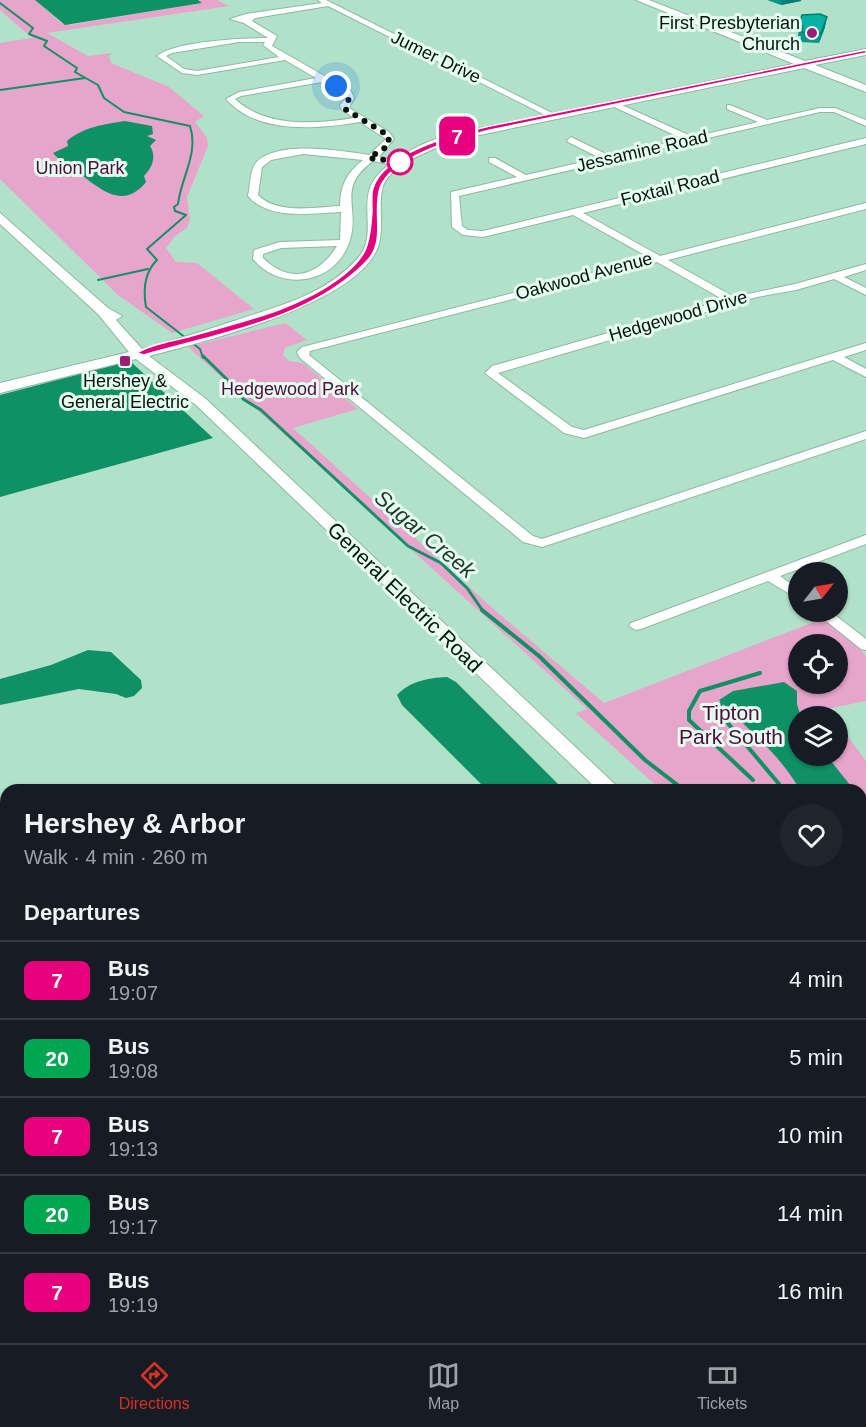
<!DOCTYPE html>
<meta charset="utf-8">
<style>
:root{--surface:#171b24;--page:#20242c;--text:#f1f3f6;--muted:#9ea1a6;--line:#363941;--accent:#d93025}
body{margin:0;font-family:Arial,sans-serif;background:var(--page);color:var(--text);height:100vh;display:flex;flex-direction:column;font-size:22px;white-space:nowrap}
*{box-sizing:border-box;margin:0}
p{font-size:20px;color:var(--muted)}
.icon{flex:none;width:33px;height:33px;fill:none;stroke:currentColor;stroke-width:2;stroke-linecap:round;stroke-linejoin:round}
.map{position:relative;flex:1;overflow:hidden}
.panel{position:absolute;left:0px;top:784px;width:867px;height:560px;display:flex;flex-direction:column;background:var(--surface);border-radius:18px 18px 0 0;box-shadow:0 2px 4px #0004}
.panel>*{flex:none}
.badge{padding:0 12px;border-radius:9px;font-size:21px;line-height:39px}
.needle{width:39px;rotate:59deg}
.controls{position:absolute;left:788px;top:562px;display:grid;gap:12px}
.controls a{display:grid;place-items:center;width:60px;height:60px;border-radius:50%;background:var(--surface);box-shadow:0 2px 4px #0004;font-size:30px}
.you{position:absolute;width:30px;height:30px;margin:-15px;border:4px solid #fff;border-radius:50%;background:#1a73e8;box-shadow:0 0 0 9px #1a73e833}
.map>.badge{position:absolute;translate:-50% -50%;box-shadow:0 0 0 3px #fff}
h2{padding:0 24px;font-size:22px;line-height:54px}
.round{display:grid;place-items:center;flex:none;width:63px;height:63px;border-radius:32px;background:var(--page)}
.head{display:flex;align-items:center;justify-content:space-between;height:102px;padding:0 24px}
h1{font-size:28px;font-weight:600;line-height:45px}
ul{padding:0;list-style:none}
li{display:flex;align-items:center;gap:18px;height:78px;padding:0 24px;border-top:2px solid var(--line)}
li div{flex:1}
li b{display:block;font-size:22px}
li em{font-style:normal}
li .badge{min-width:66px;font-weight:700;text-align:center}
.tab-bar{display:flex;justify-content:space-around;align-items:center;height:84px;border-top:2px solid var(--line);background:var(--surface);font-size:16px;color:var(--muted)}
.tab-bar a{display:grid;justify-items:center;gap:3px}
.tab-bar .active{color:var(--accent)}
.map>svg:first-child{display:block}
</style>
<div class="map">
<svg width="866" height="1343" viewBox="0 0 866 1343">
<rect width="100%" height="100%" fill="#b2e1ca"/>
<g fill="#e7a5cc" fill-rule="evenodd">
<path d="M0 0H35L61 23 70 25 202 3 198 0H217L229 6 47 33 88 56 112 53 109 56 111 63 169 87 204 116 195 122 207 138 208 146 187 197 190 220 187 228 175 236 166 248 176 262 197 263 254 309 172 333 118 295 0 179V43L32 38 0 10Z"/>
<path d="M285 323 307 340 285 348 283 355 289 361 303 363 358 409 293 428 497 612 604 703 822 619 854 642 866 656V701L827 709 833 717H798V756H837V722L866 761V976L861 971V790H661L576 713 587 709 188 347ZM798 645H837V684H798Z"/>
</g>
<g fill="#0f9065">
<path d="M35 0H198L202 3 65 25Z"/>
<path d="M125 121 152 126 153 134 147 136 156 140 150 146C157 157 152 168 144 176L146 182C123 211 99 188 79 173 71 167 58 160 53 153L68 146 67 141C83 127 105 124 125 121Z"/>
<path d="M130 361 213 438 0 497V395Z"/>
<path d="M88 650 111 652 141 680 142 688 134 696 126 698 116 694 79 689 0 705V679L51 665Z"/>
<path d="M447 677 456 682 564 790H487L402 705 397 695C410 681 428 678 447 677Z"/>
<path d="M784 682 797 691V704L801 717H798V756H827L854 790H800C781 756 747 728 719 700L733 691Z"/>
<path d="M861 801 866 807V877L861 876Z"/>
</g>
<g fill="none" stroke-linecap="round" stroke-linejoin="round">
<g stroke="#0f9065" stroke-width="2">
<path d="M0 3 33 28 29 34 47 41 44 46 77 68 75 72 98 85 104 98 124 112 190 126C199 153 181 178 178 204L174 207 175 211 186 215 147 249 157 260C145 272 143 290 146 307L200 349 203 358"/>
<path d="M0 90 85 78"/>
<path d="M98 280 148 269"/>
</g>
<path stroke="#0f9065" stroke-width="3" d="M203 356 240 392 243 399 261 410 408 546 441 563 467 588 483 611"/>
<g stroke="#0f9065" stroke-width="4">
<path d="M482 610 539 656 645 760 684 790"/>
<path d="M722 703 715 708 779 784"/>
<path d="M753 780 689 720V711L700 691 760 673"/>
<path d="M861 923 866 924"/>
</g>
<g stroke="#0f9065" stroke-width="5">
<path d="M861 940 866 944"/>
<path d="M861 981 866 977"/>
<path d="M861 1069 866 1074"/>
</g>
<g stroke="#8bb9a2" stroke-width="2">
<g id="minor">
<path d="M318 0H326L556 115 549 117 328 6 255 18 252 21 277 36 272 46 351 91 354 98 349 108 389 132 394 139 379 157 403 163 399 166 373 161C336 188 360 207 350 240 337 284 281 293 253 259L254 250 280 242 340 240 341 212C312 213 269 221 248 196 250 187 250 171 255 164 275 139 342 151 369 155L386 139 360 122C317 129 258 135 226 99L239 92 316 78 285 60 197 75 182 73 157 56C175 41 243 38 268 38L244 23 230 19 246 14 322 3ZM239 42H265L263 45 279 57 197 71 184 69 166 56 172 53ZM322 82 344 94 346 98 340 105 341 109 354 118C315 124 266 128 235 99L241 96ZM303 154 363 160C347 172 340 186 340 206 315 207 278 215 258 195L262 167 271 160ZM337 246C318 277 289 284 263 258V254L281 248Z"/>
<path d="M613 101 693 137 758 122 727 109V105H730L767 120 820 108H835L866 120V126L834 112H820L459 196 462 226 468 230 483 231 866 138V144L583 213 660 256 866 203V209L668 260 734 297 795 284 866 264V270L844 277 866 288V295L834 279 796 290 757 297 498 373 572 427 584 430 866 343V350L844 357 866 369V377L833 360 584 438 564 433 485 373 492 366 724 300 657 262 310 351 309 355 533 536 542 539 866 431V439L542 547 523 542 300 358 297 352 302 347 650 258 573 215 483 237 463 235 452 227 451 192 517 177 489 162V158H495L526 175 600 158 568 142 567 140 571 137 610 156 683 139 610 105 609 103Z"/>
<path d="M866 535V544L780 576 798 589V599L768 581 641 629 636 630 629 626 631 623Z"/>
<path d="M815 612H831L866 639V650L861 649Z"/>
<path d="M6 964V978L0 980V966Z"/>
<path d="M6 1213V1231L0 1232V1214Z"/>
<path d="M133 1338H156L159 1343H135Z"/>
<path d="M489 1338H512L515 1343H491Z"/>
</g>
</g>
<g stroke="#8bb9a2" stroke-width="2">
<g id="major">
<path d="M636 0H649L805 61 866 49V55L815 65 866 85V92L804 68 455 140C435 149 386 165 382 190 380 200 381 212 381 222 381 237 380 249 370 261 334 308 208 341 149 356L206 399 621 790H598L196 405 136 359 0 393V383L129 352 98 314 0 224V213L108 308 122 316 116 320 142 349C173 341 203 331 234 321 278 306 326 295 358 258 376 238 362 210 370 188 379 162 427 140 452 134L794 64Z"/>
<path d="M861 1017 866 1018V1040L861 1039Z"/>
</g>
</g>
<use href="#minor" fill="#fff" fill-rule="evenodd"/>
<use href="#major" fill="#fff" fill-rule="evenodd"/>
</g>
<g fill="#06998b">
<path d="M767 0H801V1L781 5Z"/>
<path d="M799 26 825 27 819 43 800 42 801 36H798Z"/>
</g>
<g fill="#057d71">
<path d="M782 0H801V1L781 5Z"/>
<path d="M827 17 825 27 819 43 821 33Z"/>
</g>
<path fill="#07b2a2" stroke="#057d71" stroke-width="1.5" d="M820 14 827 17 821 33 802 32 803 26H799L802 15Z"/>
<path fill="#e6007e" stroke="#fff" stroke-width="1.5" d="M866 50V53L490 130C461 137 391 156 380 188 372 213 387 241 366 262 309 320 219 333 144 355L137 353C150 344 173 341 188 337 239 322 294 311 337 280 367 258 370 246 372 211 372 204 371 194 373 188 385 151 457 134 490 126Z"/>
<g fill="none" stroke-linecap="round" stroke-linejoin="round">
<path stroke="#03140c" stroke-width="6" stroke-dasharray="0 10.8" d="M336 86 350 96 345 109 389 136 388 146 369 158 400 162"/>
</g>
<g fill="#9b1f76" stroke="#e5fcf0" stroke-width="2">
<circle cx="812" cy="33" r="6"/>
<rect x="119" y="355" width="12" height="12" rx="3"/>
</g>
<circle fill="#fff" stroke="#e6007e" stroke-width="3" cx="400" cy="162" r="12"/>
<g text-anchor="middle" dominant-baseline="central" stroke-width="6" stroke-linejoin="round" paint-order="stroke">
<g font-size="18" fill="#03140c" stroke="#e5fcf0" text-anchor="end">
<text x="800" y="23">First Presbyterian<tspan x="800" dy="21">Church</tspan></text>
<text x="125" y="381" text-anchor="middle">Hershey &amp;<tspan x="125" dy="21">General Electric</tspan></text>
</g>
<g font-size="18" fill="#03140c" stroke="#e5fcf0">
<text transform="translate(436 57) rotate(26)">Jumer Drive</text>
<text transform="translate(642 151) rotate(-13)">Jessamine Road</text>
<text transform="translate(670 188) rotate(-14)">Foxtail Road</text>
<text transform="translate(584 276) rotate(-15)">Oakwood Avenue</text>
<text transform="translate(678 316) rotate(-16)">Hedgewood Drive</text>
</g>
<g font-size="18" fill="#4f0d3b" stroke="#e5fcf0">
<text x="80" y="168">Union Park</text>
<text x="290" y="389">Hedgewood Park</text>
</g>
<g font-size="21" fill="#03140c" stroke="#e5fcf0">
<text transform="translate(405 597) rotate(44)">General Electric Road</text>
</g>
<g font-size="21" fill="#4f0d3b" stroke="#e5fcf0">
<text x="731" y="712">Tipton<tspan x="731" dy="24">Park South</tspan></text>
</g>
<g font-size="22" font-style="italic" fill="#1f362b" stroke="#e5fcf0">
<text transform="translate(425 534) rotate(40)">Sugar Creek</text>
</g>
</g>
</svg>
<div class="controls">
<a><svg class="needle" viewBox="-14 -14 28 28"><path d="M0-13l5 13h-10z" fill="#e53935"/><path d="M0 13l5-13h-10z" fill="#9ea1a6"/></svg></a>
<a><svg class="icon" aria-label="locate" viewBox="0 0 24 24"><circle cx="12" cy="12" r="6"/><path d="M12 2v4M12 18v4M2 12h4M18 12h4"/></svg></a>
<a><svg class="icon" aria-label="layers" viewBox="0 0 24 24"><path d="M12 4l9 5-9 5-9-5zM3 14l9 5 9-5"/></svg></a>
</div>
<div class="you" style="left:336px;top:86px"></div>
<b class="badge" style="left:457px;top:136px;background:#e6007e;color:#fff">7</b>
<section class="panel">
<div class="head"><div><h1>Hershey &amp; Arbor</h1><p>Walk · 4 min · 260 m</p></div><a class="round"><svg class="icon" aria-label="heart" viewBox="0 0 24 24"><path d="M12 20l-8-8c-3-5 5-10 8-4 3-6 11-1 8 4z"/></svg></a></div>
<h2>Departures</h2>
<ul>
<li><span class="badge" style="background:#e6007e;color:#fff">7</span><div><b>Bus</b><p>19:07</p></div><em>4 min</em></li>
<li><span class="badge" style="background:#00a651;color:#fff">20</span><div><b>Bus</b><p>19:08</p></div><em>5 min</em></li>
<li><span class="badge" style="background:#e6007e;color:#fff">7</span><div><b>Bus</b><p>19:13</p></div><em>10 min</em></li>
<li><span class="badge" style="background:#00a651;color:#fff">20</span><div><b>Bus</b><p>19:17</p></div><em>14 min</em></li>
<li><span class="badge" style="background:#e6007e;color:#fff">7</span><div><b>Bus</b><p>19:19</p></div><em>16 min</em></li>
</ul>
</section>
</div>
<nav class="tab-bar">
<a class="active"><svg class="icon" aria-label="directions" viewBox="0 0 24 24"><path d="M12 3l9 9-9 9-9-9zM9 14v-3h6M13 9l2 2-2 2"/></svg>Directions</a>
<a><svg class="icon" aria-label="map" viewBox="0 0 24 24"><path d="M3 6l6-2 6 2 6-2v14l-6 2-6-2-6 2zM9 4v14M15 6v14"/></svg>Map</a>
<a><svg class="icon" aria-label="tickets" viewBox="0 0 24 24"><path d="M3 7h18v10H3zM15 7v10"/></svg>Tickets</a>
</nav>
